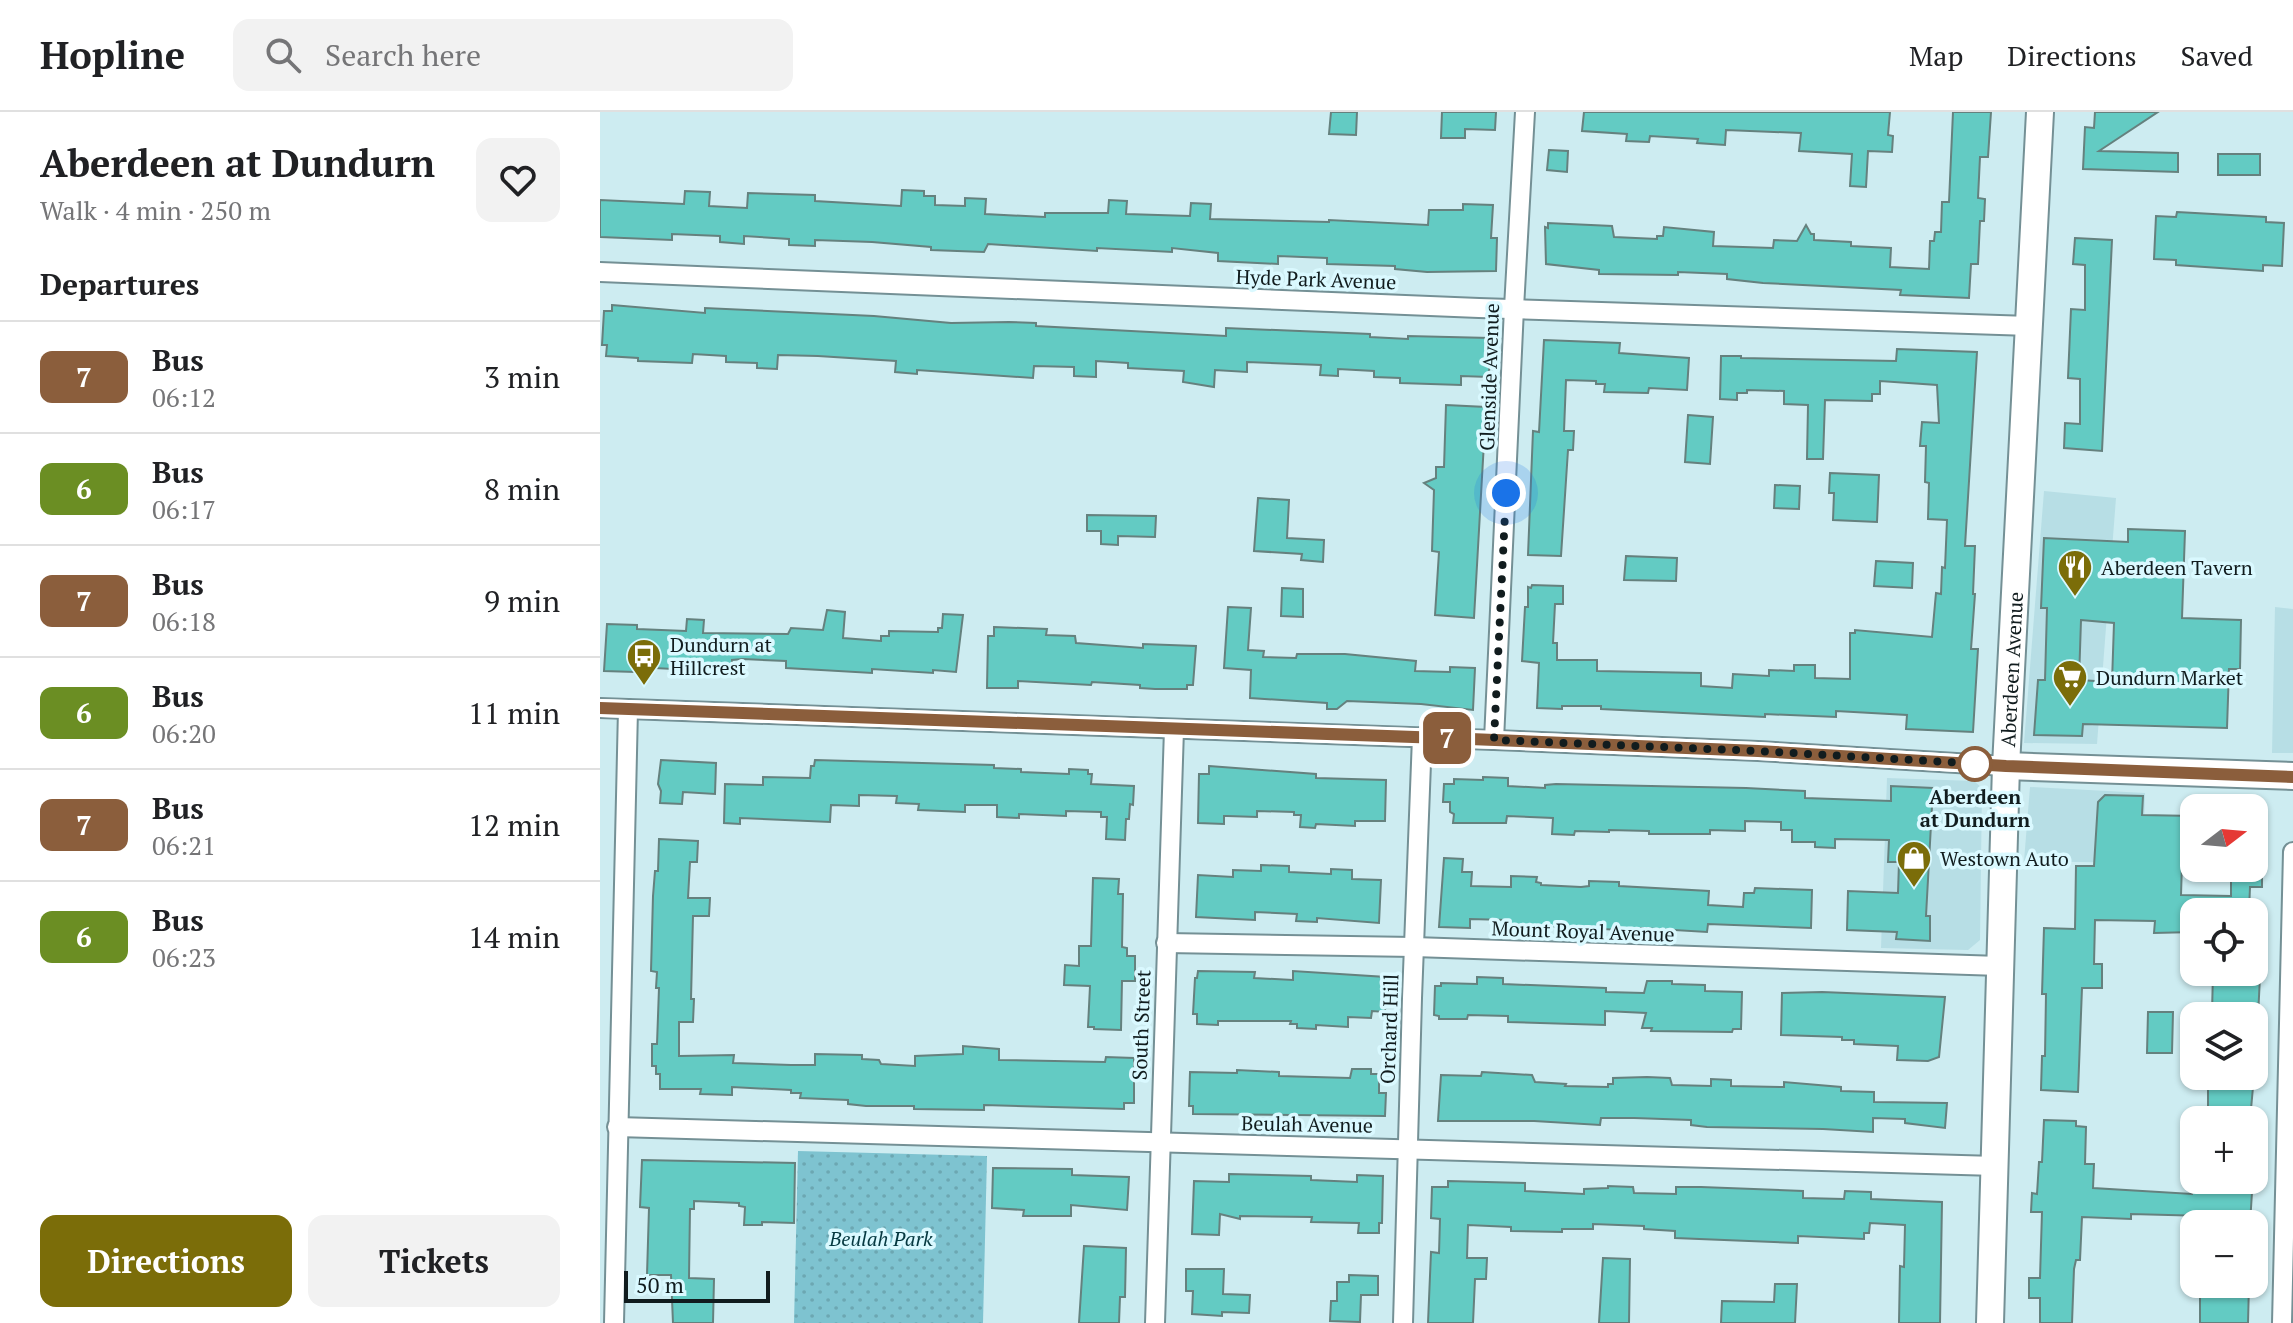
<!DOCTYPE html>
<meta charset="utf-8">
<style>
:root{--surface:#fff;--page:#f2f2f2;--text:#202124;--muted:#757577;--line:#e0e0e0;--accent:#7b6d09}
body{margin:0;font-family:"PT Serif",serif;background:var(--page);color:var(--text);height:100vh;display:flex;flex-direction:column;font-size:30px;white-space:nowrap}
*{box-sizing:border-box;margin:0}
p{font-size:26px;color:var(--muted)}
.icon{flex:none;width:44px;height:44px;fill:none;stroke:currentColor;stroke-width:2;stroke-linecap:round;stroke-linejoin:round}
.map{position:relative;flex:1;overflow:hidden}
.drawer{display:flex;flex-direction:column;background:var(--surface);width:600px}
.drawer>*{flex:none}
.badge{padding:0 16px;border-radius:12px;font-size:28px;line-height:52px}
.needle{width:52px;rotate:74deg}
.tools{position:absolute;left:1580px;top:682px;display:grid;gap:16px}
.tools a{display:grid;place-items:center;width:88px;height:88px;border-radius:16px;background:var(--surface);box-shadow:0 2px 6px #0004;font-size:40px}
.scale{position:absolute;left:24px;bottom:20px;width:146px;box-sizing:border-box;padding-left:8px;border:4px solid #111c1e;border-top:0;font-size:22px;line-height:28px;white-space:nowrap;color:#111c1e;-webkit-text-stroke:6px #daf9ff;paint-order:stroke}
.you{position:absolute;width:40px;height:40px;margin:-20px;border:6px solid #fff;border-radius:50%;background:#1a73e8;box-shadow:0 0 0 12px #1a73e833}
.map>.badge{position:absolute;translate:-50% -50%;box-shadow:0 0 0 4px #fff}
h2{padding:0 40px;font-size:30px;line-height:72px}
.round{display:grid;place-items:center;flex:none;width:84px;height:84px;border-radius:16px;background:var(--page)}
.overview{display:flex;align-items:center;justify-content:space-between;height:136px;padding:0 40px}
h1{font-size:38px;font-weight:600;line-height:60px}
.button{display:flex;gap:16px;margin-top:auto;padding:16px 40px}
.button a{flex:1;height:92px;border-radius:16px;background:var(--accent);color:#fff;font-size:32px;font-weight:600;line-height:92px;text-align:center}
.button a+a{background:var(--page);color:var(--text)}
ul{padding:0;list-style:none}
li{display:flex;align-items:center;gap:24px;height:112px;padding:0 40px;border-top:2px solid var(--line)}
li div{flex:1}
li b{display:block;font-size:30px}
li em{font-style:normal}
li .badge{min-width:88px;font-weight:700;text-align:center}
header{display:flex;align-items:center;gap:48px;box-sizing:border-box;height:112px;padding:0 40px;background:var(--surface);border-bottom:2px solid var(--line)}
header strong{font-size:38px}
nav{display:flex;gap:44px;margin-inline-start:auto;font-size:28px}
.search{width:560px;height:72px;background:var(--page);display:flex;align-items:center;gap:20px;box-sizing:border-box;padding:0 28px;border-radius:16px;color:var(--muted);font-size:30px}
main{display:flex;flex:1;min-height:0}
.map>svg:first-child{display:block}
</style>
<header>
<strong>Hopline</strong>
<div class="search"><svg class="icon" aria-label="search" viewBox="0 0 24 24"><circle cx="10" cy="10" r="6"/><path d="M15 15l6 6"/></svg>Search here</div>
<nav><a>Map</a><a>Directions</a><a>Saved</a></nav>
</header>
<main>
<section class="drawer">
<div class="overview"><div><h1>Aberdeen at Dundurn</h1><p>Walk · 4 min · 250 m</p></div><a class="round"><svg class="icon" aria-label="heart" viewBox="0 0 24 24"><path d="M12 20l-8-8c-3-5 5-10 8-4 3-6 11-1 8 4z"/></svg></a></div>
<h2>Departures</h2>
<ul>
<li><span class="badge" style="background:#8b5e3c;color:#fff">7</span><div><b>Bus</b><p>06:12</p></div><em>3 min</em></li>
<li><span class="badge" style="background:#6b8e23;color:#fff">6</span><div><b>Bus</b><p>06:17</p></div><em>8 min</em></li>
<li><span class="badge" style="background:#8b5e3c;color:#fff">7</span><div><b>Bus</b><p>06:18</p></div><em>9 min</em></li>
<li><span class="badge" style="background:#6b8e23;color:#fff">6</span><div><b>Bus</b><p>06:20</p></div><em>11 min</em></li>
<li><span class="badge" style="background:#8b5e3c;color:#fff">7</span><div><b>Bus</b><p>06:21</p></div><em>12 min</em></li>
<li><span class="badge" style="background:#6b8e23;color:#fff">6</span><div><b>Bus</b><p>06:23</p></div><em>14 min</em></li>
</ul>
<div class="button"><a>Directions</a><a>Tickets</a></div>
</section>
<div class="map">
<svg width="1693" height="1211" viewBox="0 0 1693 1211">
<defs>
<pattern id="park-dots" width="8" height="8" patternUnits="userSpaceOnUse" patternTransform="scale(2)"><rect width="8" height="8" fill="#7ec3d0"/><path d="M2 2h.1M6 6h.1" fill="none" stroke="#6ca7b2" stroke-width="1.8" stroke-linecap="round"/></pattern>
</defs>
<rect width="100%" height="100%" fill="#cdecf1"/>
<g fill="#b7dee5">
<path d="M1444 379 1516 386 1497 632 1424 631Z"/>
<path d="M1675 495 1693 497V641H1672Z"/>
<path d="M1287 666 1374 669 1382 676 1380 828 1368 838 1281 836Z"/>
<path d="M1430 675 1545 681 1543 751 1424 749Z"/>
</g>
<path fill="url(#park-dots)" d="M198 1039 387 1044 383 1211H194Z"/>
<g fill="#63cbc3" stroke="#65817e" stroke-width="2" fill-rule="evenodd">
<path d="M731 0H757L756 23 729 22Z"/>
<path d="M842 0H896L895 18 865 17V26H841Z"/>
<path d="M984 0H1290L1288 23 1293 24 1292 40 1268 39 1266 75 1250 74 1252 42 1199 39 1201 21 1126 18 1125 33 1097 31 1098 27 1050 24 1049 30 1026 29 1027 22 982 19Z"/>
<path d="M1353 0H1391L1388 45H1380L1378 86 1385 87 1384 109H1380L1378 152H1371L1369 186 1300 183 1301 178 1163 171 1127 167V162L1078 160V163L999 162V158L946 152 945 115 948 116V111L1012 114 1014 125 1057 127V124H1063L1064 115 1114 120 1113 134 1173 136 1174 128 1197 129 1206 113 1211 122H1214V128L1251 130V134L1291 136 1290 155 1329 157 1330 129H1334L1335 120H1341L1342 90H1349Z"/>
<path d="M1495 0H1558L1499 39 1578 41V60L1483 57 1485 15 1494 16Z"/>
<path d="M949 38 968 39 967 60 947 58Z"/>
<rect x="1618" y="42" width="42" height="21"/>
<path d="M302 78 324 79V84H335V93L365 94V86L386 87 385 102 445 105V101H508L509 88 527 89 526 102 590 104 591 91 611 92 610 107 729 110V108L828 113 829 98H863V92L893 93 891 126H897L896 159 827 160 795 157V154L727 152V146L678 144V152L618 149V141L572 136V140L497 136V139L388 132 384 140 331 138V135L272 130 215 128V134L189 133V127L144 124V132L120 130V124L72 122V128L0 125V88L84 92 85 79 110 80 109 94 147 96 148 81 215 83V89L301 94Z"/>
<path d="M1577 100 1666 105V110L1684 111 1682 154 1663 153V159L1576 153V148L1554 147 1556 104 1576 105Z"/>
<path d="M1475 126 1512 128 1502 339 1464 336 1465 311 1480 312V267L1468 266 1471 197 1485 198V153L1473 152Z"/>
<path d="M12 193 105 201V196L274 204 351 211 409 210 436 211V214L626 224V216L770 222V225L808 227V224L890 226 889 265 861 264V273L800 271V266L774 265V259L738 257V264L720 263 721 253 647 250V260L615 258 614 275 583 270 584 259 528 256V251L496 249V265L474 264V255L434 254 433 266 317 258V262L295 260 296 249 218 244 178 243 177 257 157 256V251L126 250V244L93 242 92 251 38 249V246L6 244 7 233H2L4 199H12Z"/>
<path d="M944 228 1020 231 1019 241 1089 246 1087 278 1049 276 1048 281 1004 280 1005 272H996V269L966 268 964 319H974L973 338H968L961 444 928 443 933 319 939 320Z"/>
<path d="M1297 237 1377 240 1365 434H1375L1373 482H1375L1371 537H1378L1373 620 1306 617 1307 603 1236 599V605L1165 602V605L1001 597V594H962V597L937 596 939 551 922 549 925 495H928V475L931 476 932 473 963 474V492H955L953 531H957V548H997V559L1101 561V574L1132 576 1133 562 1169 564V558L1194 559V553H1215V566L1250 567V521H1255V518L1332 525 1336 481 1341 482 1342 455 1345 456 1347 408 1328 407 1329 371 1325 370 1326 334H1320L1322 310 1339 311 1337 273 1280 269V282H1272V289L1225 288 1223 347H1207L1208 293 1184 292V279L1147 278V281H1137V288L1120 287 1121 244H1141V246L1296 249Z"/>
<path d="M846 293 886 295 874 506 835 503 839 440 832 439 834 378 824 371 836 366V355H844Z"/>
<path d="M1088 303 1113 305 1110 352 1085 350Z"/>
<path d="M1230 361 1279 363 1277 410 1233 408 1234 381H1229Z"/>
<path d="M1175 373 1200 374 1199 397 1174 396Z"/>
<path d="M658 386 689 388 687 426 724 428 723 450 701 448 702 442 654 439Z"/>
<path d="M487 403 556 404 555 425 518 424V433L501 432V419H487Z"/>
<path d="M1528 417 1585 419 1582 506 1641 508 1640 557H1629L1627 616 1483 612 1482 624 1434 623 1438 568H1445L1447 496H1441L1444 426 1528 430ZM1481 508 1514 511 1512 570 1479 568Z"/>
<path d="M1026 444 1077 446 1076 469 1024 468Z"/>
<path d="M1276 449 1313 451 1312 476 1274 474Z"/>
<path d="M682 476 703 477V505L681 504Z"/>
<path d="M628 495 651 496 648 538 664 539 663 545 696 546 697 542H745L816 549 815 559 850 560V555L875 556 873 598 821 592 747 589 737 597H727V591L650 586 651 558 624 556Z"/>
<path d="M227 498 245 500 243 526 281 529V524H289V519L338 520V516H342L343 502 363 503 356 560 333 558V561L272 557V561L221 558 186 556V549L143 547 132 548V553L73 551V557L35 555V560L4 559 7 512 37 513V517L86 519 87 507 104 508 103 521 188 522 191 516 223 518Z"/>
<path d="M394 515 447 517 446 523 475 524 476 531 543 536V532L596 534 593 573H587V577H555L540 576V573L492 570 491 573 418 569V576H387L388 524H394Z"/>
<path d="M61 648 116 651 115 682 83 680 82 692 60 691 61 679 58 672Z"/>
<path d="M215 648 394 653V656L421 657V660L469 662V657L488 658V662H492L491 672 534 674 533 693 530 692 529 707H526L525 728 506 727 507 705H501V700L466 699V704L419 702V706L397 705V693H365V700L318 698 319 692 296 691 297 684 259 683V694L231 693 230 710 140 706V712L124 711 125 672 163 673V665L210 666 211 654H214Z"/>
<path d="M609 654 716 662V666L786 668 785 709H755V714L716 712 715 716 700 715 701 703H694V700L657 699V705L627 704H624V712L598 711 599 662H609Z"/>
<path d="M883 665 908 666V674L945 676V673L956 672 1146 676 1205 679V686L1291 689V674L1333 676 1326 804H1330V829L1296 827 1297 820 1247 818 1248 779 1298 781 1299 750H1288L1289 728 1235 727V736L1215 735V730H1192V718H1181V710L1145 709V719L1110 718V722H1049V719L1009 718V720L975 719 974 723 952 722 953 706 907 704 906 711H853L854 702 850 700V690H843L844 672H854V667L883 668Z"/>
<path d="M1505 683 1543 684 1542 703 1594 704V752L1582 751 1581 783 1631 784V756H1662V775H1650L1649 800H1594V820L1554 821 1555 809 1495 808 1494 852H1502V876H1482L1478 980 1441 978 1442 944H1445L1446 882H1442L1444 816 1475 817 1476 754H1494L1498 690Z"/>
<path d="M59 727 98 729 97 750H90L88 786H110L109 804H93L91 887H94L93 910H79V944L134 943 133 951 191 953H215V942L262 943V947L279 948 281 952 315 954V944L363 942V934L399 937V948L505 950 506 945 534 946V991H524V997L384 993V998L314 997V994H266L248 992V988L200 986 201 981H191V978L132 975V983L100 982 101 977H60V962H56V954H52V932H57L59 876H56L57 860 51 859 53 784 55 759H58Z"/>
<path d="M844 746 863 747 862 760H872L871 774 911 775V764L937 765 936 770 941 771V773L981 775 989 774V769L1019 770V774L1109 779 1108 793 1143 795 1144 781H1154L1155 776 1212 778 1211 816 1108 812 1107 820 1041 816V819L906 812V808L870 807V816L839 815Z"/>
<path d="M661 753 689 754V760L731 762V757L752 758V767L781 768 779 811 717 806V810L696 809 697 802 655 800V808L596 805 598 763 633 765V758L661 759Z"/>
<path d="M493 766 519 767 518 782H523L522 835 527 836V844H535V869H522L521 918 494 917V915H488L490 874 464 873 465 853 479 854V834H491Z"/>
<path d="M598 859 655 860 654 866 693 868V859L786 865 785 900 772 899 771 906 748 905V915L716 913V917L697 916V912H690L691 909H618V913L597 912V902H593L595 866H597Z"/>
<path d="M1613 860H1656V865H1660L1658 904H1617V901H1612Z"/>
<path d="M877 865 903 866V872L1006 876V880L1044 881 1047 869H1072V872L1105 873V879L1142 880 1141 917H1133L1132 920 1051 919 1052 916H1042L1046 901 1005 899V913L908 910V904L868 903 867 907H839V904L834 903 835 874H841V871L877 872Z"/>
<path d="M1222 880 1345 885 1339 945 1328 949 1297 948 1298 934 1254 932V928H1242V925L1181 923 1182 881Z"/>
<path d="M1548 900H1573L1572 941H1547Z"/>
<path d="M752 957H771V962H779V981H786L785 1004 593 1002V994H589L590 960 637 961V958L679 960V964L750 966Z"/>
<path d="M882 960 932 963 935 970 966 972 965 974 1008 975V972H1013V966L1047 965 1070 966 1072 973 1111 974V967L1131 968V974L1184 975V970L1241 975V979L1274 980V990L1347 991 1345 1016 1305 1011V1007L1273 1006V1020L1223 1017 1107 1015 1091 1013V1008L1034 1006H1001L1000 1013 934 1009H838L841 963 881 964Z"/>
<path d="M1608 964H1654L1650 1008H1608Z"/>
<path d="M1444 1008 1476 1009V1014L1486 1015 1485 1052H1494L1493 1076 1592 1082 1593 1068H1637V1079L1652 1080 1650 1112H1606V1104L1531 1102V1107L1482 1105 1480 1148H1476L1474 1157 1472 1211H1440V1186H1429V1166H1440L1442 1100H1431L1432 1081 1437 1082 1439 1050H1442Z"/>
<path d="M42 1048 195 1051 194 1111 162 1110V1113H144L145 1095 139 1094V1091L94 1089V1097H90L89 1166 114 1167 113 1211H73L71 1163H47L49 1096 40 1095Z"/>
<path d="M393 1056 472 1057V1063L529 1065 527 1098 471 1093V1104H423L424 1098 392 1096Z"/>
<path d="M629 1062 711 1064V1068L757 1070V1063L783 1064 782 1111H779V1121H758L759 1111 711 1110 712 1105 640 1104V1107L620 1102 619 1123 592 1122 594 1069 629 1070Z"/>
<path d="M848 1069 925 1071V1079L984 1082V1077L1008 1076V1074L1033 1075 1034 1081 1076 1082V1075H1101L1203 1079V1086L1244 1087 1245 1079 1271 1080V1087L1342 1090 1340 1211H1299L1300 1154 1304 1155 1305 1113 1270 1111 1269 1121H1264V1127L1198 1124V1131L1075 1126V1119L1044 1117V1114L993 1112V1117H962V1120L911 1119V1115L868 1113 867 1146H887L886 1167H875L873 1211H828L831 1140 839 1141 840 1107 831 1106 832 1075H848Z"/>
<path d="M484 1134 526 1136 525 1185H520L519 1211H479Z"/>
<path d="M1003 1146 1030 1147 1029 1211H999Z"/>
<path d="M586 1157H624L623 1182 650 1183 649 1201 622 1200V1204L592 1202 593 1179H586Z"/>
<path d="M749 1163 778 1164V1183H761L760 1210 730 1209 731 1189H737V1170H749Z"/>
<path d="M1175 1172H1197L1195 1211H1121L1122 1189 1174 1190Z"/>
<path d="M1600 1172H1649L1648 1211H1600Z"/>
</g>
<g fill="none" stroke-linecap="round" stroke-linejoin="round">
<g stroke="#749095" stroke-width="22">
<g id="street">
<path d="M0 160 879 196 1430 214"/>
<path d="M0 596 894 628 1158 639 1406 654"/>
<path d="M894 628 914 196 925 0"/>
<path d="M566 831 814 835 1400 854"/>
<path d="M17 1015 1396 1054"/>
<path d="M14 1211 28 597"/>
<path d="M555 1211 574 617"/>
<path d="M803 1211 812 886 822 625"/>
<path d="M1682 1211 1693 740"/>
</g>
</g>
<g stroke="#749095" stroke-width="30">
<g id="secondary">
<path d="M1406 654 1693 664"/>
<path id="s1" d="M1390 1211 1406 654 1440 0"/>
</g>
</g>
<use href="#street" stroke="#fff" stroke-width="18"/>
<use href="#secondary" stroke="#fff" stroke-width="26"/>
</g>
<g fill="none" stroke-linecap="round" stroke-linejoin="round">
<g stroke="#fff" stroke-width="18">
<path id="line" d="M0 596 870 627 1158 639 1406 654 1693 665"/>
</g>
<use href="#line" stroke="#8b5e3c" stroke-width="12"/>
<path stroke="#111c1e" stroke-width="8" stroke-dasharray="0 14.4" d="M906 381 894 628 1158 639 1381 652H1375"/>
</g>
<defs>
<g id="restaurant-pin" transform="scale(1.8)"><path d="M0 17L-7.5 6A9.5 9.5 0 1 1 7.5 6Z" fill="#7b6d09" stroke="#daf9ff"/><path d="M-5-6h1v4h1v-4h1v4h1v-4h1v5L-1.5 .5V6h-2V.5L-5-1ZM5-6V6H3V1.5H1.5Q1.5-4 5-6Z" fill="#fff"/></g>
<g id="bus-pin" transform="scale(1.8)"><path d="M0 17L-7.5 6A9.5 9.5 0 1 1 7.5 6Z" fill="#7b6d09" stroke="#daf9ff"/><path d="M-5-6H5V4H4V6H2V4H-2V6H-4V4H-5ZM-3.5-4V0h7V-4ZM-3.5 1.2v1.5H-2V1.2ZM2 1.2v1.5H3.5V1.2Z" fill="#fff"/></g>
<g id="supermarket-pin" transform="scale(1.8)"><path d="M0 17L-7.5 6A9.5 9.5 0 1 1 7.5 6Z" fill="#7b6d09" stroke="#daf9ff"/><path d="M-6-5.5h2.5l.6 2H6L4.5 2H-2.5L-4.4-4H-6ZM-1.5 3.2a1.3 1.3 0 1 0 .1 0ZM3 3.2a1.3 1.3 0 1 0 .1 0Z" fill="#fff"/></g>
<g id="shop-pin" transform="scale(1.8)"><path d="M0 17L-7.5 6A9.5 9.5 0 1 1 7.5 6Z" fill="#7b6d09" stroke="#daf9ff"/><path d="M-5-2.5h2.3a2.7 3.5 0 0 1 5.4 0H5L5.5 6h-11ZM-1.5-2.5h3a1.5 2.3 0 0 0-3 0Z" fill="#fff"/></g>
</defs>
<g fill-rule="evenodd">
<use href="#restaurant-pin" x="1475" y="455"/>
<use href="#bus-pin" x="44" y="544"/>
<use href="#supermarket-pin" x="1470" y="565"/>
<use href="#shop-pin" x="1314" y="746"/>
</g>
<circle fill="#fff" stroke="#8b5e3c" stroke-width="4" cx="1375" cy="652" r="16"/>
<g text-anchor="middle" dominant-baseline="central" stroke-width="7" stroke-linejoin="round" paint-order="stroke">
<g font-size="20" fill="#111c1e" stroke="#daf9ff">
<text transform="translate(716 167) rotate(2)">Hyde Park Avenue</text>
<text transform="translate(889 265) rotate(-88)">Glenside Avenue</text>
<text stroke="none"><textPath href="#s1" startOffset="654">Aberdeen Avenue</textPath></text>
<text transform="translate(983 819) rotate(2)">Mount Royal Avenue</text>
<text transform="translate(541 913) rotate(-88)">South Street</text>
<text transform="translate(789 917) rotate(-88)">Orchard Hill</text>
<text transform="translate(707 1012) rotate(1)">Beulah Avenue</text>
</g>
<g font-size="20" fill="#111c1e" stroke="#daf9ff" text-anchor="start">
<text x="1501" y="455">Aberdeen Tavern</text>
<text x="70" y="532">Dundurn at<tspan x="70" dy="23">Hillcrest</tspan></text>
<text x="1496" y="565">Dundurn Market</text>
<text x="1340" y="746">Westown Auto</text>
</g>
<g font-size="20" font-weight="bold" fill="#111c1e" stroke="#daf9ff">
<text x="1375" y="684">Aberdeen<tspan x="1375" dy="23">at Dundurn</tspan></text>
</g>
<g font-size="20" font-style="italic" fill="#053840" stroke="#daf9ff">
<text x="281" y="1126">Beulah Park</text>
</g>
</g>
</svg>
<div class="tools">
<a><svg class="needle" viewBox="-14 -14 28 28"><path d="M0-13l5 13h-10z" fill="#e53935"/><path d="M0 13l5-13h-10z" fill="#757577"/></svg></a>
<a><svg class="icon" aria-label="locate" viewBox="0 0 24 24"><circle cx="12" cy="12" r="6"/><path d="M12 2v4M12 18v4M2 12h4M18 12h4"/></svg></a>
<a><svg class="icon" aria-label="layers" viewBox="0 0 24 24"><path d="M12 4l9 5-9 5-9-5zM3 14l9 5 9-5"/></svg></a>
<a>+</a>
<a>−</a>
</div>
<div class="scale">50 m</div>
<div class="you" style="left:906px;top:381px"></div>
<b class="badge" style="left:847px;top:626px;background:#8b5e3c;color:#fff">7</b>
</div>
</main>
